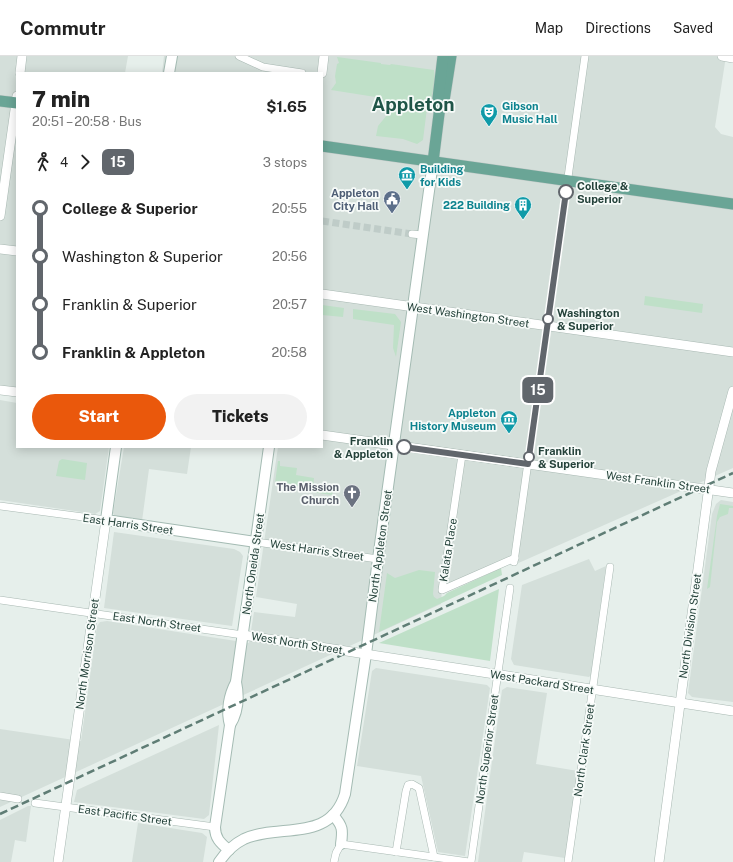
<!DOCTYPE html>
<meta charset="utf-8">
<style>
:root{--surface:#fff;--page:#f2f2f2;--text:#222;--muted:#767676;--line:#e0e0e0;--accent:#ea580c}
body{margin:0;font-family:"Public Sans",sans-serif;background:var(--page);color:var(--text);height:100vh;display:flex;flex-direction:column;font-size:15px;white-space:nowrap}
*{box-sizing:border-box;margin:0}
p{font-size:13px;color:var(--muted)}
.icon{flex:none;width:22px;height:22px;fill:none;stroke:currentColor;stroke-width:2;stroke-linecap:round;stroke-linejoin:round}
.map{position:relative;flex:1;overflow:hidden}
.sheet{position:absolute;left:16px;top:16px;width:307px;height:376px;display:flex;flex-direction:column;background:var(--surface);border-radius:0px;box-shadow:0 2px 10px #0003}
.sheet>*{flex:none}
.badge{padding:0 8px;border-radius:6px;font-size:14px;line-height:26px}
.map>.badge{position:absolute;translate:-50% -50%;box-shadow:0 0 0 2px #fff}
.legs{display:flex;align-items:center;gap:6px;height:44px;padding:0 16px;font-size:13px}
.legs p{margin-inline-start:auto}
.head{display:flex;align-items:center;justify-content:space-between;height:68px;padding:0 16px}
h1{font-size:22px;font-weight:800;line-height:30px}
.action{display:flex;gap:8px;margin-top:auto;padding:8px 16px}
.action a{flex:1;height:46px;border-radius:24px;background:var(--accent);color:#fff;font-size:16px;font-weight:800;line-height:46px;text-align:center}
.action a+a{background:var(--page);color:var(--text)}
ul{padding:0 16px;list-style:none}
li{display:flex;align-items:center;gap:14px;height:48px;font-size:15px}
li i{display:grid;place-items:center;width:6px;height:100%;margin:0 5px;background:currentColor}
li i::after{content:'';width:10px;height:10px;margin:-5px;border:3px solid;border-radius:50%;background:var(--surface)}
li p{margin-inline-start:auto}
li:first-child i{background:linear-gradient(#0000 50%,currentColor 0)}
li:last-child i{background:linear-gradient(currentColor 50%,#0000 0)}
header{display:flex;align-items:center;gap:24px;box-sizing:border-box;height:56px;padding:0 20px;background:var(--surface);border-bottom:1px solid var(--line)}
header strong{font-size:19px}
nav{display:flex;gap:22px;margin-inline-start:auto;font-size:14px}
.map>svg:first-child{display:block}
</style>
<header>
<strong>Commutr</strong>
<nav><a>Map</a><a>Directions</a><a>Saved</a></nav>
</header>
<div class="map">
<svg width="733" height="806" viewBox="0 0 733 806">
<rect width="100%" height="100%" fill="#e6efeb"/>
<g fill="#d4dfda">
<path d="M0 0H128L125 17H17V336L0 334Z"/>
<path d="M164 0H726L715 71 721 78 733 81V412L514 509V506L442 533 441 548 0 751V673L81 685 97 570 100 566 107 565 249 587 254 556 295 561 297 548 256 541 278 391H322V17H162Z"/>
<path d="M0 344 17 347V391H109L100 455 95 458 0 444Z"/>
<path d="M124 391H191L187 418 149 413 142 465 115 461 113 457Z"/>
<path d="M721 444 733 446V646L692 641 688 637 712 458 716 448Z"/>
<path d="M114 476 234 493 240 496 243 500 232 570 104 552Z"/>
<path d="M589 503 595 515 606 510 591 619 589 621 514 609 511 603 522 529Z"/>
<path d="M376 612 487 629 490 632 465 800 438 796 421 720 357 710 372 615Z"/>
<path d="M507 631 547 637 536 708 578 715 565 802 524 796 522 806H478L502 634Z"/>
<path d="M219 669 209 759 204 763 74 746 77 734Z"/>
<path d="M28 750H31L26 786 15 784 11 806H0V764Z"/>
<path d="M138 767 202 777 207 781 203 806H132Z"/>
</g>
<g fill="#bfe0c8">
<path d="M337 1 381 7V8L390 9 391 8 434 14 435 23 431 47 427 52 423 84 417 88 403 83 376 80 378 70 387 59 380 54 382 42 331 34 336 27 335 20 337 8 339 7Z"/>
<path d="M645 240 703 248 702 257 644 249Z"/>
<path d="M322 249 344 252 343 261 322 259Z"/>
<path d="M353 253 395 258 401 266 396 301 393 292 394 269 353 263Z"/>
<path d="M62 403 87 407 85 424 56 420 59 405Z"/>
<path d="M278 405H280V410L297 412 296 419 314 422 313 433 333 435 332 439 311 436V432L275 427Z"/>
<path d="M720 448 733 450V452H729L728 458 720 461 717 466 710 531 707 533 717 460Z"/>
<path d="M501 512 502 519 379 576 387 517 395 522 419 514 435 516 433 538 434 541 437 543 444 540 447 537Z"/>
<path d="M499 533 490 605 379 587Z"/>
</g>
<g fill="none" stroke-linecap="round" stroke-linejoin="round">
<path stroke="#bfccc8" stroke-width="7" stroke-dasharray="7 3.5" stroke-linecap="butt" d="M322 165 412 178"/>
<g stroke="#a8b8b2" stroke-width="8">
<g id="minor">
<path d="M239 0 263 11 302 17"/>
<path d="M412 178 422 179"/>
<path d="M462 399 442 534 515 502"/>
<path d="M0 450 106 464"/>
<path d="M256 486 378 503"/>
<path d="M514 506 585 0"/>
<path d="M0 544 243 579"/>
<path d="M0 740 18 743"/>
<path d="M35 747 215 771"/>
<path d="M396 796 406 735 408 729 412 728 419 732 434 801"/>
<path d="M334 806 336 797 341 788 469 806"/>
<path d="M471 806 510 532"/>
<path d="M568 806 610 511"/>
</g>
</g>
<g stroke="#a8b8b2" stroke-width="10">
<g id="tertiary">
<path d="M722 0 733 2"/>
<path d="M20 17 22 0"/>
<path d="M322 17 324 0"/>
<path d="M0 160 17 40"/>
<path d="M0 193 17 195"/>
<path d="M322 238 733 296"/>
<path d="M0 334 17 336"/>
<path d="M322 379 733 437"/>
<path d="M243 579 733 655"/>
<path d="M58 806 106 464"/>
<path d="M659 806 711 415 733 335"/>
</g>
</g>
<g stroke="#a4bbb3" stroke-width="12">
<g id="secondary">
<path d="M169 17 172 0"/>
<path d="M116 391 106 464 256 486"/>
<path d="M230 669C226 655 229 639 236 626"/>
<path d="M333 759C343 770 343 774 341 788"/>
<path d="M229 794C220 787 215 782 215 771L230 669C238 656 239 640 236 626L269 391"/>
<path d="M219 806C225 797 234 788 244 783 280 767 330 787 345 738L366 598 378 503 433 106"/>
</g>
</g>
<g stroke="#c2cac8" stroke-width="12">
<g id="primary">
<path d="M0 45 17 47"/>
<path d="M444 45 451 0"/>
<path d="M322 90 733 148"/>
<path d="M433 106 440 50 438 42 443 0"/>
</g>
</g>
<use href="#minor" stroke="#fff" stroke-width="7"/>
<use href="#tertiary" stroke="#fff" stroke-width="9"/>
<use href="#secondary" stroke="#fff" stroke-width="10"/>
<use href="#primary" stroke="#6aa596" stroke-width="11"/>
<path stroke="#5f7d75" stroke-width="2.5" stroke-dasharray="8 4" stroke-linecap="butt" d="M0 758 733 417"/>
</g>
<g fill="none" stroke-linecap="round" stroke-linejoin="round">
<g stroke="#fff" stroke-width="9">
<path id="line-1" d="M404 391 528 408 566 136"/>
</g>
<use href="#line-1" stroke="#61666c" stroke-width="6"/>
</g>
<defs>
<g id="theatre-pin" transform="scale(0.9)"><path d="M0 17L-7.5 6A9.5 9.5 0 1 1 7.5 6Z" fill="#0f9aa8" stroke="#f7fbf9"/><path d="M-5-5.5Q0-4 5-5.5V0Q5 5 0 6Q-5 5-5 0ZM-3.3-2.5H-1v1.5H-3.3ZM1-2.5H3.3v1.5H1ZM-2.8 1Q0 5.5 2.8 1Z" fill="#fff"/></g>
<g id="museum-pin" transform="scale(0.9)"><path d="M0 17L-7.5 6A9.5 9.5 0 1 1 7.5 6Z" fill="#0f9aa8" stroke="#f7fbf9"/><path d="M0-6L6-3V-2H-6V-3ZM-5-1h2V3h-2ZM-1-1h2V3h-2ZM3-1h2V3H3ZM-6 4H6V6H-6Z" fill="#fff"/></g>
<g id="civic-pin" transform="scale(0.9)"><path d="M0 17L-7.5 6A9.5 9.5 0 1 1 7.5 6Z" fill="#5c6f8a" stroke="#f7fbf9"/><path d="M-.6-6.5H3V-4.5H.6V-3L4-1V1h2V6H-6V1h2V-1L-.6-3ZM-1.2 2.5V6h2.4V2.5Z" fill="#fff"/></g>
<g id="building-pin" transform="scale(0.9)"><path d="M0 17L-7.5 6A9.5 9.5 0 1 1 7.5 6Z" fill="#0f9aa8" stroke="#f7fbf9"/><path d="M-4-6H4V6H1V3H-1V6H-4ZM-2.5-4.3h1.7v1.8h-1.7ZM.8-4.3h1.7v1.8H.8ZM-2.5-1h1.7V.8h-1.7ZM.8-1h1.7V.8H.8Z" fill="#fff"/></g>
<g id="church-pin" transform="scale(0.9)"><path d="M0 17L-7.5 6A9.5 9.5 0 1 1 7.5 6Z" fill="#6b7280" stroke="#f7fbf9"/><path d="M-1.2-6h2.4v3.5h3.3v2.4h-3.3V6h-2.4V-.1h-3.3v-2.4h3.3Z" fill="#fff"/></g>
</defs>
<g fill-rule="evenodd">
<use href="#theatre-pin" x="489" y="56"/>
<use href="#museum-pin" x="407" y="119"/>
<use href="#civic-pin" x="392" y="143"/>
<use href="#building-pin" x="523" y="149"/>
<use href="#museum-pin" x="509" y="363"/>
<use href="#church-pin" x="352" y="437"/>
</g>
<g fill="#fff" stroke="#61666c" stroke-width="2">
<circle cx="566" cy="136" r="7"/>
<circle cx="548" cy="263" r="5"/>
<circle cx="404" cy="391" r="7"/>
<circle cx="529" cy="401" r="5"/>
</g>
<g text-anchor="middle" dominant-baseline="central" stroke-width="3.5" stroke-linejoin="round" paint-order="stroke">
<g font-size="11" font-weight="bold" fill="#0d838f" stroke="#f7fbf9" text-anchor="start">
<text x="502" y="50">Gibson<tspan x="502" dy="13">Music Hall</tspan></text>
<text x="420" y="113">Building<tspan x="420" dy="13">for Kids</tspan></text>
<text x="510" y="149" text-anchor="end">222 Building</text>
<text x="496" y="357" text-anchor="end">Appleton<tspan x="496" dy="13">History Museum</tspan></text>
</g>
<g font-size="11" font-weight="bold" fill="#24423a" stroke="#f7fbf9" text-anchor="start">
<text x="577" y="130">College &amp;<tspan x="577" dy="13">Superior</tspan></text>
<text x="557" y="257">Washington<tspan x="557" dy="13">&amp; Superior</tspan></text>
<text x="393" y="385" text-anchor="end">Franklin<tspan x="393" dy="13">&amp; Appleton</tspan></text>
<text x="538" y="395">Franklin<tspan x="538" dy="13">&amp; Superior</tspan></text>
</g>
<g font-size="11" font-weight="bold" fill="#4e5e75" stroke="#f7fbf9" text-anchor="end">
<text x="379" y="137">Appleton<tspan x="379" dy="13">City Hall</tspan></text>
</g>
<g font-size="11" fill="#24423a" stroke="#f7fbf9">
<text transform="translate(468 259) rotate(8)">West Washington Street</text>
<text transform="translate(658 426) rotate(8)">West Franklin Street</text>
<text transform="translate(128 468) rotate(8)">East Harris Street</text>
<text transform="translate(380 490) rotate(-82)">North Appleton Street</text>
<text transform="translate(317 494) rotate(8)">West Harris Street</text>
<text transform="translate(448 494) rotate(-81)">Kalata Place</text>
<text transform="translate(253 508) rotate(-82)">North Oneida Street</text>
<text transform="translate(157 566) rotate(8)">East North Street</text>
<text transform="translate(690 570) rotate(-82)">North Division Street</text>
<text transform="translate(297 587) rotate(9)">West North Street</text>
<text transform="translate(87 598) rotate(-82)">North Morrison Street</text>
<text transform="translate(542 626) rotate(9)">West Packard Street</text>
<text transform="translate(487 693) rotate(-82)">North Superior Street</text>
<text transform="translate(584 694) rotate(-82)">North Clark Street</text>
<text transform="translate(125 759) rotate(8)">East Pacific Street</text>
</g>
<g font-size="11" font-weight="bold" fill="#5b616d" stroke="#f7fbf9" text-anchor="end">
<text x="339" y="431">The Mission<tspan x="339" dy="13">Church</tspan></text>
</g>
<g font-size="19" font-weight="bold" fill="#1f5548" stroke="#f7fbf9">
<text x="413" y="48">Appleton</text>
</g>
</g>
</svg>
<b class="badge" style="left:538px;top:334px;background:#61666c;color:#fff">15</b>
<section class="sheet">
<div class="head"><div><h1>7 min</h1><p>20:51 – 20:58 · Bus</p></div><b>$1.65</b></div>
<div class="legs"><svg class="icon" aria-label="walk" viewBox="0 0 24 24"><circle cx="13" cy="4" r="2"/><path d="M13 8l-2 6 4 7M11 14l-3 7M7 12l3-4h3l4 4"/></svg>4<svg class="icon" aria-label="forward" viewBox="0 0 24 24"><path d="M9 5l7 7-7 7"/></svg><b class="badge" style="background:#61666c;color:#fff">15</b><p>3 stops</p></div>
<ul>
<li><i style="color:#61666c"></i><b>College &amp; Superior</b><p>20:55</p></li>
<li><i style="color:#61666c"></i><span>Washington &amp; Superior</span><p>20:56</p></li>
<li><i style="color:#61666c"></i><span>Franklin &amp; Superior</span><p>20:57</p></li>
<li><i style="color:#61666c"></i><b>Franklin &amp; Appleton</b><p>20:58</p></li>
</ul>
<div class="action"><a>Start</a><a>Tickets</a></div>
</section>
</div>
